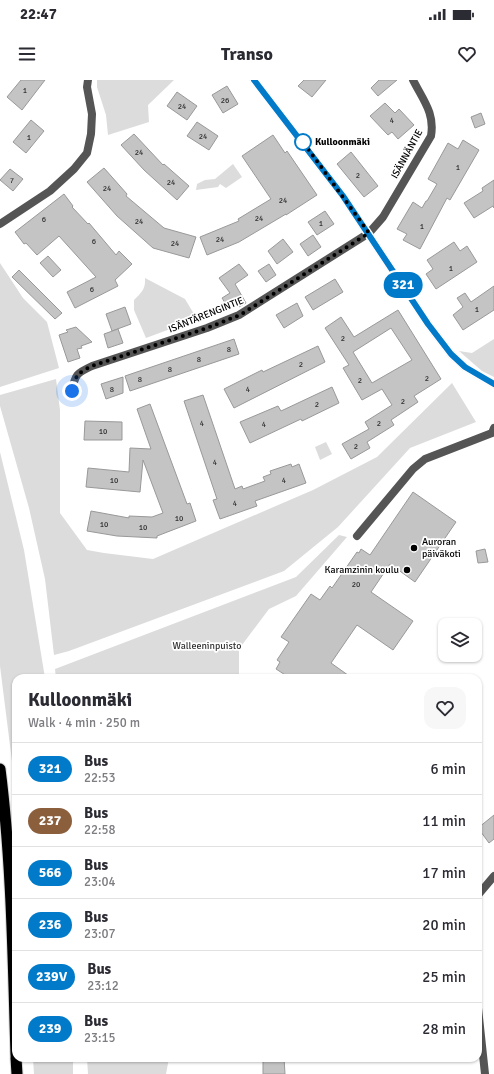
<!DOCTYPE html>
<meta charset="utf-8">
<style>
:root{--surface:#fff;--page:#f7f7f7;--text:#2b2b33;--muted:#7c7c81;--line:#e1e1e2}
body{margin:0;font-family:Signika,sans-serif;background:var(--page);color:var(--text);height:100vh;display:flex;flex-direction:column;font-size:15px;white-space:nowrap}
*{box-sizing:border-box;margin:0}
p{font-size:13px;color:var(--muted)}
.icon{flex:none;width:22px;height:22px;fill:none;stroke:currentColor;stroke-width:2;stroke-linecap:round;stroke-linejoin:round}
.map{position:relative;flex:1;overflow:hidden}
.details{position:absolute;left:12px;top:594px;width:470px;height:388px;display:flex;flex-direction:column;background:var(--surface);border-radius:12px;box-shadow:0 1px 3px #0004}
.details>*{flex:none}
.badge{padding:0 8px;border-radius:13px;font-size:14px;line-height:26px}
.controls{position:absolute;left:438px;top:538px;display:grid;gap:8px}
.controls a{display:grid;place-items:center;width:44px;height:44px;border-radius:8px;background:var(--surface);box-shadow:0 1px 3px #0004;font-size:20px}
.you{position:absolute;width:20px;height:20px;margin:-10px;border:3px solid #fff;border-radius:50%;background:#1a73e8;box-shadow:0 0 0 6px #1a73e833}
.map>.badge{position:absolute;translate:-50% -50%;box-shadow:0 0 0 2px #fff}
.round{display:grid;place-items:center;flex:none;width:42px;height:42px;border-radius:12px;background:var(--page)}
.overview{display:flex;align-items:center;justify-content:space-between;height:68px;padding:0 16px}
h1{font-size:19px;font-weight:700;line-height:30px}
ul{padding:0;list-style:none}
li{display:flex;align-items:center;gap:12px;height:52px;padding:0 16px;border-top:1px solid var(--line)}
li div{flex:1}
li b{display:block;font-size:15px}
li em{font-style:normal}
li .badge{min-width:44px;font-weight:700;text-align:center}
.status{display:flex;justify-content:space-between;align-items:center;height:28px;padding:0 20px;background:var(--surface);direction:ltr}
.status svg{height:11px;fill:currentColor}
header{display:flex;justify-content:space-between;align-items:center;height:52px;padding:0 16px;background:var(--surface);font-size:18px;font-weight:700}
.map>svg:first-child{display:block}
</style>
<div class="status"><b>22:47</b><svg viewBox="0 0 49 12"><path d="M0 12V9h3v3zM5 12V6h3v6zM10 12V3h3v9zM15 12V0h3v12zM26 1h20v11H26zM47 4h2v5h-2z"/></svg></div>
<header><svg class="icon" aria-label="menu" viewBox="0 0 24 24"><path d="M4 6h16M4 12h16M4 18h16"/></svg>Transo<svg class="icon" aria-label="heart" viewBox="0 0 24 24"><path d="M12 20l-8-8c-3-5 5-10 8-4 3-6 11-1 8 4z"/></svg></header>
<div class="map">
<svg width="494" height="994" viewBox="0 0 494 994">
<rect width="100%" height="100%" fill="#fff"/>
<g fill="#dcdcdc">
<path d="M97 0H174L148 25 149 42 108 55 106 35 97 7Z"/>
<path d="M233 84 242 97 226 108 220 104 218 107 196 110 197 104 205 100 215 99Z"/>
<path d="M0 183 23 218 47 242 59 288 0 307Z"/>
<path d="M145 198 185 219 197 239 146 258 134 230V220C141 213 146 209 145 198Z"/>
<path d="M494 259V297L482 291 459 271 472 273Z"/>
<path d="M56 299 60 330V433L87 470 104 473 153 479 313 410 377 377 452 303 476 342 410 368 338 447 284 491 69 571 54 575 45 499 29 428 0 326V315Z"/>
<path d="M326 362 332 374 320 380 315 367Z"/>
<path d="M0 372 24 470 45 598H16V713L0 586Z"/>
<path d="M339 455 347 457 296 516 269 529 239 569V598H56L55 589 296 497Z"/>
<path d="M33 978H73V994H34Z"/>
<path d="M87 978H169L166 994H88Z"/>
</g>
<g fill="#c4c4c4" stroke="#999" fill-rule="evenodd">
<path d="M21 0H45L22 30 7 17Z"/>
<path d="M304 0H326L312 17 298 6Z"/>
<path d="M379 0H397L378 16 371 8Z"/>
<path d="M227 6 238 24 223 33 212 15Z"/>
<path d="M177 12 197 26 187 40 167 26Z"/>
<path d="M385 23 395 33 399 29 414 45 398 59 392 52 388 55 370 36Z"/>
<path d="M481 33 485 44 475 48 471 37Z"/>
<path d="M31 40 44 51 26 73 13 62Z"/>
<path d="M197 42 218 56 209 70 187 56Z"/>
<path d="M134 54 163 85 164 84 189 106 177 120 144 90 121 65Z"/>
<path d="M273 55 285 73 287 71 317 115 286 135V134L239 162 207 175 200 157 239 141 238 139 271 119 242 76Z"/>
<path d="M463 60 479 70 450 120 447 118 420 169 403 160 407 154 397 149 413 122 422 128 426 121H427L437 104 428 99 448 63 458 69Z"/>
<path d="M351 72 378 106 364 117 337 84Z"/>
<path d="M104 88 127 114 126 116 164 148 196 157 189 178 153 168 117 136 87 102Z"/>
<path d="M10 89 23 99 13 111 0 100Z"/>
<path d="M494 100V128L493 126 474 138 464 123 483 111 482 108Z"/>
<path d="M64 114 73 126 72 127 88 144 89 143 116 175 119 171 132 184 115 200 118 206 75 228 67 212 96 197 59 156 37 175 26 163 24 164 15 152Z"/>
<path d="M325 131 334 144 317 155 308 142Z"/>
<path d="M313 155 321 167 308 176 300 164Z"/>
<path d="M283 159 293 172 277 184 268 171Z"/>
<path d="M454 162 460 171 467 166 477 182 436 209 426 194 433 189 427 180Z"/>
<path d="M48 176 61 190 53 197 40 183Z"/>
<path d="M239 184 248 195 235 204 246 223 239 227 235 221 227 226 222 218 230 213 219 198Z"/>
<path d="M269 184 276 195 266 202 258 191Z"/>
<path d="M19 190 62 233 55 239 12 197Z"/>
<path d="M335 199 343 212 313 230 305 217Z"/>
<path d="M494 206V230L463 250 453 235 463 227 457 218 465 213 471 222Z"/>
<path d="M297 223 303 236 284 248 276 235Z"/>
<path d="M125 227 131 244 112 251 106 234Z"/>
<path d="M398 230 441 299 414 316 418 322 391 340 394 345 367 362 370 368 351 379 342 364 369 349 365 342 392 325 382 309 362 320 343 288 349 285 325 248 341 237 354 257ZM391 248 412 280 372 303 353 272Z"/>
<path d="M76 247 92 262 81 266 82 268 77 269 80 278 68 282 59 255 68 252 66 250Z"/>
<path d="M118 249 123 263 108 268 104 254Z"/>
<path d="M234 259 239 274 130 311 125 296Z"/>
<path d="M318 266 325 282 234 328 224 309 262 290 263 292Z"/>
<path d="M123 297V313L106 319 101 304Z"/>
<path d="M332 307 339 323 302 341 301 339 250 363 240 342 278 326 281 331Z"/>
<path d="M203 315 235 409 242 406 243 409 265 401 263 397 271 394 270 391 291 384 292 387 299 384 306 403 255 421 257 426 220 439 213 420 217 419 184 321Z"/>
<path d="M150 324 187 424 190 423 196 441 157 456V458L117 456 87 451 91 431 129 438V436L152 437 163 433 143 380 140 412 86 407 88 388 129 392 130 368 151 369 137 329Z"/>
<path d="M85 341 122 342V360H84Z"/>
<path d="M413 412 456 442 415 502 390 484 371 512 413 541 393 570 357 545 331 583 352 598H290L276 589 280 582 277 580 289 562 281 557 311 514 320 520 330 506 332 508 357 472 359 473 361 469 370 475Z"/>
<path d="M485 469 488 482 478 483 476 471Z"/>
<path d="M494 735V759L489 763 478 748Z"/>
<path d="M263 978H284L285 994H263Z"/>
</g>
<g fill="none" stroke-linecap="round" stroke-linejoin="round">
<g stroke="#dbdbdb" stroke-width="13">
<g id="trunk">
<path d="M0 689C12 783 13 880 16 975"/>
<path d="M16 978 17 994"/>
</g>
</g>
<g stroke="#555" stroke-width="8">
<path d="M0 144 50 111 74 89 87 73 91 54 92 34 87 7 88 0"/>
<path d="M72 311C75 294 77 293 92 286L207 248 239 235 369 153 383 137 431 56C435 33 423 20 413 0"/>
<path d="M357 456 413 389 425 379 492 353 494 348"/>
<path d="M478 815 494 796"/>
<path d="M478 928 485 994"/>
</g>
<path stroke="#555" stroke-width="8" d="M254 0 343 116 428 244 451 274 465 287 494 304"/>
<use href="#trunk" stroke="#000" stroke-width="11"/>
</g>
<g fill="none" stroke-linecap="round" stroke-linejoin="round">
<g stroke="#fff" stroke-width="9">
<path id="line" d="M254 0 343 116 428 244 451 274 465 287 494 304"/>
</g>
<use href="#line" stroke="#007ac9" stroke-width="6"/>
<path stroke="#000" stroke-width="4" stroke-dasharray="0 7.2" d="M72 311C75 295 78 293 92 286L207 248 240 235 369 153 303 62"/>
</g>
<circle fill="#fff" stroke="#007ac9" stroke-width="2" cx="303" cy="62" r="8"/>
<g fill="#000" stroke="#fff" stroke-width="1.5">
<circle cx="414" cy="468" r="4"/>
<circle cx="407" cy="490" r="4"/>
</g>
<g text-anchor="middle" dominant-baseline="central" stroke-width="3.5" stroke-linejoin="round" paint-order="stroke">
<g font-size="8" fill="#313131">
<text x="25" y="10">1</text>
<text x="225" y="20">26</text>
<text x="182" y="26">24</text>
<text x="392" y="40">4</text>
<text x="203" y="56">24</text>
<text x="29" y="57">1</text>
<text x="139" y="72">24</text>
<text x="458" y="87">1</text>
<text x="358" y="95">2</text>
<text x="12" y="100">7</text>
<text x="171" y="102">24</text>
<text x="107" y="108">24</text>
<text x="283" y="120">24</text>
<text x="259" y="138">24</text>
<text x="44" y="139">6</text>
<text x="139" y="141">24</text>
<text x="321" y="143">1</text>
<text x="422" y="146">1</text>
<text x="220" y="159">24</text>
<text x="94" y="161">6</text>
<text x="175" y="163">24</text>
<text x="451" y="188">1</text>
<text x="92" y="209">6</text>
<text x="477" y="229">1</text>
<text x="343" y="258">2</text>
<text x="229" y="269">8</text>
<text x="199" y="279">8</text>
<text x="301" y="284">2</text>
<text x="170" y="289">8</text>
<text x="427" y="298">2</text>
<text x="140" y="299">8</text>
<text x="360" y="300">2</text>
<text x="112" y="309">8</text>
<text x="248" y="309">4</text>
<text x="403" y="321">2</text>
<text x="317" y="324">2</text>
<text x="202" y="343">4</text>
<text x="379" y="343">2</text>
<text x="264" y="344">4</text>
<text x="103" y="351">10</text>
<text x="356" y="366">2</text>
<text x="215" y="382">4</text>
<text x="114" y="400">10</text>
<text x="284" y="400">4</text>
<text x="235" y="423">4</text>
<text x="179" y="438">10</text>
<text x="104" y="444">10</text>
<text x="143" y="447">10</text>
<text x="356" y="504">20</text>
</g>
<g font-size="10" font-weight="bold" fill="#000" stroke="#fff" text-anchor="start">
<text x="315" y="62">Kulloonmäki</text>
</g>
<g font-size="10" fill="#000" stroke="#fff">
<text transform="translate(407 74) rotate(-61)">ISÄNNÄNTIE</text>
<text transform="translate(206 235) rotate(-22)">ISÄNTÄRENGINTIE</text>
</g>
<g font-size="10" fill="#000" stroke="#fff" text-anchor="start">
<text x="422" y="462">Auroran<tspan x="422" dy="12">päiväkoti</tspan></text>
<text x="399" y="490" text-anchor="end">Karamzinin koulu</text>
</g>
<g font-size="10" fill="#333" stroke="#fff">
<text x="207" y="566">Walleeninpuisto</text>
</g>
</g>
</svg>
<div class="controls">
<a><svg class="icon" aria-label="layers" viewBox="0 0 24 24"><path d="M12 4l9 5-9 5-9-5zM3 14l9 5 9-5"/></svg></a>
</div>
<div class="you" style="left:72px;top:311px"></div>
<b class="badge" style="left:403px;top:205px;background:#007ac9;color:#fff">321</b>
<section class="details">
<div class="overview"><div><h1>Kulloonmäki</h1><p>Walk · 4 min · 250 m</p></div><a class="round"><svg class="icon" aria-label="heart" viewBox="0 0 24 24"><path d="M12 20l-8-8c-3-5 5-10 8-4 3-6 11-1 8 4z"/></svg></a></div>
<ul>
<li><span class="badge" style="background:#007ac9;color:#fff">321</span><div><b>Bus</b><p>22:53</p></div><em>6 min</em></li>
<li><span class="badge" style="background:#8b5e3c;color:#fff">237</span><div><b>Bus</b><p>22:58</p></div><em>11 min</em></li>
<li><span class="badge" style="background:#007ac9;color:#fff">566</span><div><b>Bus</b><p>23:04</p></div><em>17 min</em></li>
<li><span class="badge" style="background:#007ac9;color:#fff">236</span><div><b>Bus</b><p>23:07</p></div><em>20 min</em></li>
<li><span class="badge" style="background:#007ac9;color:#fff">239V</span><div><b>Bus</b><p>23:12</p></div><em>25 min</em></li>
<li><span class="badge" style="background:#007ac9;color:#fff">239</span><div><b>Bus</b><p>23:15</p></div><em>28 min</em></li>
</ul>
</section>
</div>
